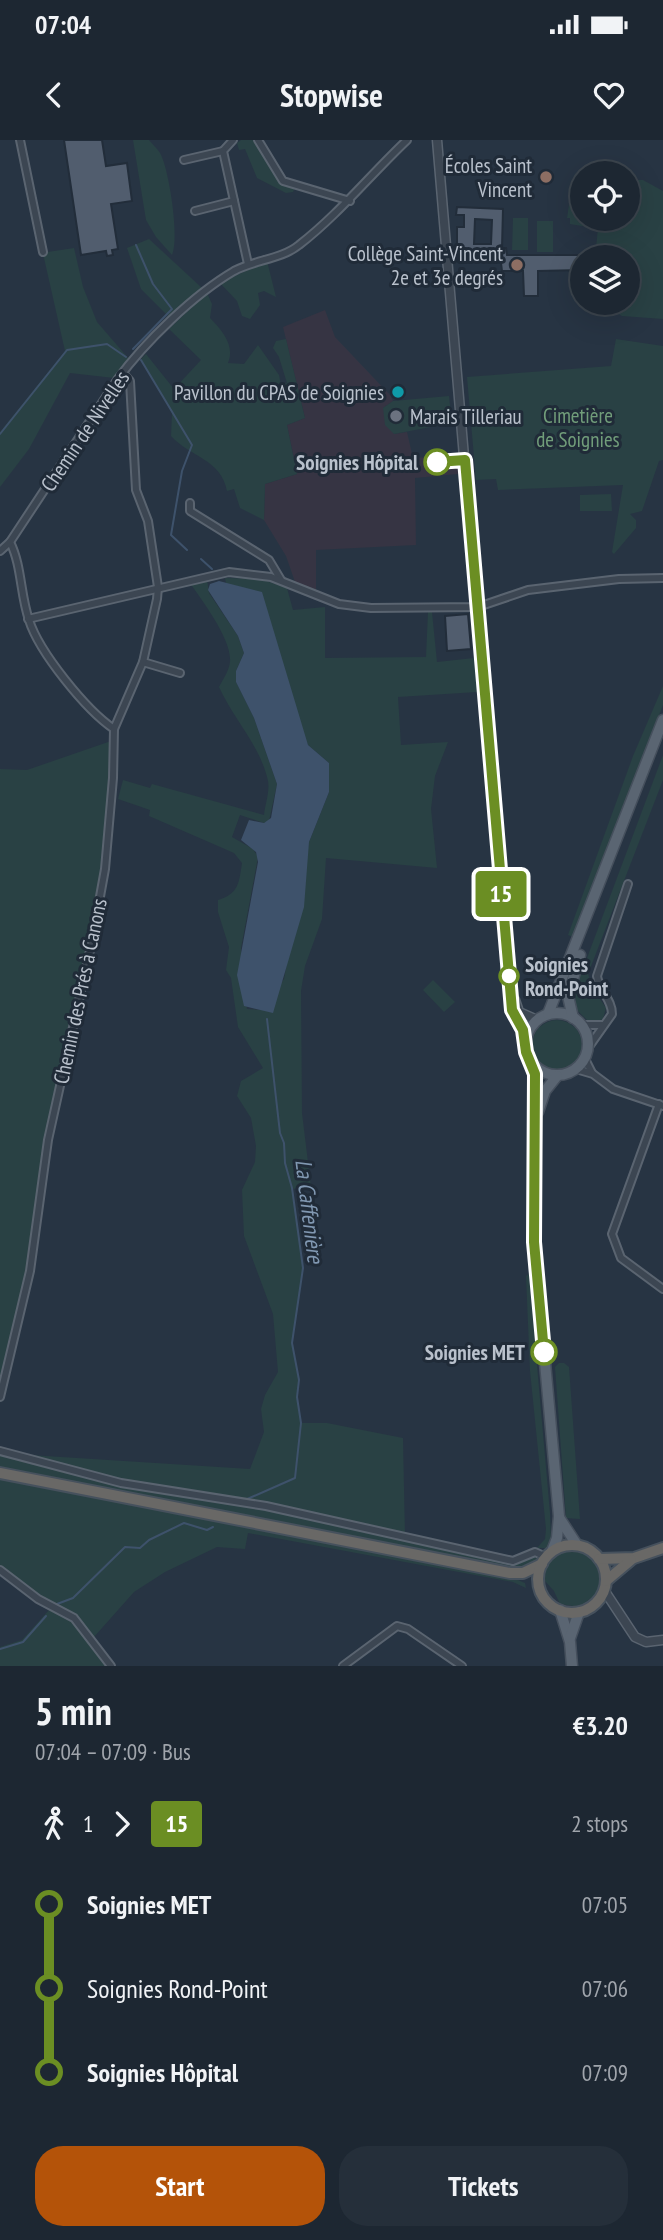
<!DOCTYPE html>
<meta charset="utf-8">
<style>
:root{--surface:#1d2732;--page:#252f3a;--text:#f1f3f6;--muted:#a0a5ac;--line:#3b444d;--accent:#b45309}
body{margin:0;font-family:"PT Sans Narrow",sans-serif;background:var(--page);color:var(--text);height:100vh;display:flex;flex-direction:column;font-size:26px;white-space:nowrap}
*{box-sizing:border-box;margin:0}
p{font-size:23px;color:var(--muted)}
.icon{flex:none;width:38px;height:38px;fill:none;stroke:currentColor;stroke-width:2;stroke-linecap:round;stroke-linejoin:round}
.map{position:relative;height:1526px;overflow:hidden}
.sheet{display:flex;flex-direction:column;background:var(--surface);flex:1}
.sheet>*{flex:none}
.badge{padding:0 14px;border-radius:5px;font-size:24px;line-height:46px}
.controls{position:absolute;left:570px;top:21px;display:grid;gap:14px}
.controls a{display:grid;place-items:center;width:70px;height:70px;border-radius:50%;background:var(--surface);box-shadow:0 7px 28px #0002,0 0 0 2px var(--line);font-size:35px}
.map>.badge{position:absolute;translate:-50% -50%;box-shadow:0 0 0 4px #fff}
.legs{display:flex;align-items:center;gap:10px;height:77px;padding:0 35px;font-size:23px}
.legs p{margin-inline-start:auto}
.overview{display:flex;align-items:center;justify-content:space-between;height:119px;padding:0 35px}
h1{font-size:38px;font-weight:800;line-height:52px}
.action{display:flex;gap:14px;margin-top:auto;padding:14px 35px}
.action a{flex:1;height:80px;border-radius:28px;background:var(--accent);color:#fff;font-size:28px;font-weight:800;line-height:80px;text-align:center}
.action a+a{background:var(--page);color:var(--text)}
ul{padding:0 35px;list-style:none}
li{display:flex;align-items:center;gap:24px;height:84px;font-size:26px}
li i{display:grid;place-items:center;width:10px;height:100%;margin:0 9px;background:currentColor}
li i::after{content:'';width:18px;height:18px;margin:-9px;border:5px solid;border-radius:50%;background:var(--surface)}
li p{margin-inline-start:auto}
li:first-child i{background:linear-gradient(#0000 50%,currentColor 0)}
li:last-child i{background:linear-gradient(currentColor 50%,#0000 0)}
.status{display:flex;justify-content:space-between;align-items:center;height:49px;padding:0 35px;background:var(--surface);direction:ltr}
.status svg{height:19px;fill:currentColor}
header{display:flex;justify-content:space-between;align-items:center;height:91px;padding:0 35px;background:var(--surface);font-size:32px;font-weight:800}
.map>svg:first-child{display:block}
</style>
<div class="status"><b>07:04</b><svg viewBox="0 0 49 12"><path d="M0 12V9h3v3zM5 12V6h3v6zM10 12V3h3v9zM15 12V0h3v12zM26 1h20v11H26zM47 4h2v5h-2z"/></svg></div>
<header><svg class="icon" aria-label="back" viewBox="0 0 24 24"><path d="M15 5l-7 7 7 7"/></svg>Stopwise<svg class="icon" aria-label="heart" viewBox="0 0 24 24"><path d="M12 20l-8-8c-3-5 5-10 8-4 3-6 11-1 8 4z"/></svg></header>
<div class="map">
<svg width="663" height="1526" viewBox="0 0 663 1526">
<rect width="100%" height="100%" fill="#273443"/>
<path fill="#363443" d="M325 170 335 197 390 255 393 261 383 268 394 294 407 292 413 318 457 315 458 334 415 338 416 405 316 410V452L295 442 286 416 264 380 265 344 297 334 287 285 305 278 283 187Z"/>
<g fill="#294144">
<path d="M133 0H149C152 4 157 8 160 13 169 28 180 100 172 115L156 97 146 80Z"/>
<path d="M241 0H256L279 38 295 47 293 52 286 53 257 38 245 9 239 10 237 3Z"/>
<path d="M628 40H643L663 51V179L622 176 601 163H628V117H595L599 79H628Z"/>
<path d="M572 45 583 46V79H596L594 88 570 84V78H567Z"/>
<path d="M513 78H528V110H512Z"/>
<rect x="537" y="81" width="16" height="31"/>
<path d="M149 99 202 148 170 178 141 149 127 108Z"/>
<path d="M74 108 83 147 97 182 129 219 114 238 70 233 29 309 0 347V292L65 211 44 118 41 113Z"/>
<path d="M267 121 276 157 264 151 258 153 260 165 250 179 242 176 237 161 220 143Z"/>
<path d="M207 153 212 164 210 178C223 191 235 206 228 223L244 224 258 205 279 235 281 245 287 243 279 217 273 208 276 201 286 199 305 278 287 285 297 334 265 344 264 380 240 368 234 349 227 351C221 319 190 317 171 296L172 273 141 219 146 214 174 249 201 220 169 189Z"/>
<path d="M616 199 663 206V320L659 321 642 371 630 374 636 380V388L614 414 612 412 623 345 498 350 496 339 476 340 467 237 611 226Z"/>
<path d="M449 256 452 283 394 294 385 285 383 268 393 261Z"/>
<path d="M611 354 612 371H580V355Z"/>
<path d="M225 438 261 439 287 448 293 470 325 467V518L426 517 428 472H432L437 522 474 518 477 552 398 557 401 605 448 602 435 636 431 669 437 728 326 718 322 779 305 826 301 851 302 973 311 1047 292 1049 303 1128 292 1203 299 1240 297 1257 301 1283H327L403 1298 405 1397 266 1365 123 1342 14 1314 250 1329 264 1292 261 1269 265 1255 278 1232 273 1174 244 1096 242 1050 255 1022 256 1006 251 978 237 956 241 941 263 928 238 887 231 838 226 830 229 807 218 772V760C239 754 239 742 242 723L234 713 149 676 150 670 118 659 123 640 150 648 152 644 264 675C265 665 270 651 268 641 260 605 234 580 219 547 223 539 229 531 230 522 232 499 202 461 190 443L207 440 209 453 238 496 244 513 236 531V542L254 578 277 644 269 681 264 683 240 675 232 697 253 709 258 717 241 808 247 869 262 870 284 839 309 702 329 652V623L308 605 243 448 226 443Z"/>
<path d="M663 546V565L573 797 568 795 633 616Z"/>
<path d="M114 600 103 728 47 999 27 1133 0 1249V629L27 630Z"/>
<path d="M663 615V640L588 834 592 847 606 868 603 879 591 884 576 869 575 850Z"/>
<path d="M433 840 455 862 444 872 423 850Z"/>
<circle cx="557" cy="905" r="25"/>
<path d="M529 1134 550 1373 551 1398 546 1408H537L545 1399 546 1389 530 1231 526 1136Z"/>
<path d="M559 1223H564L569 1227 580 1379 566 1378 555 1227Z"/>
<path d="M0 1314 79 1334 265 1369 514 1424 533 1416 538 1419 514 1430 0 1328Z"/>
<path d="M0 1338 513 1438 525 1443 526 1448 513 1442 248 1393 245 1409 217 1407 165 1432 134 1452 94 1497 115 1526H0V1507L22 1500 49 1470 25 1454 0 1427Z"/>
<path d="M569 1411C593 1411 607 1432 597 1454L579 1467 560 1464 554 1451 545 1441C544 1426 553 1414 569 1411Z"/>
</g>
<path fill="#3e526b" d="M219 441 262 452 308 605 329 623V652L309 702 304 767 273 873 244 866 237 835 258 722 256 712 241 700 249 680 264 683 271 678 277 644 254 578 236 542V531L244 513 238 496 208 450 210 444Z"/>
<g fill="none" stroke-linecap="round" stroke-linejoin="round">
<g stroke="#3e526b" stroke-width="2">
<path d="M133 209 172 169 153 144 136 105"/>
<path d="M141 220 192 305 182 331 171 395 187 410"/>
<path d="M0 294 67 210 107 204 126 217"/>
<path d="M201 419 212 429"/>
<path d="M245 1360 295 1338 301 1283 297 1257 299 1240 292 1203 303 1128 292 1048 285 1023 284 1003 280 993 267 879"/>
<path d="M57 1464 73 1458 125 1407 140 1408 149 1400 184 1383 207 1390 213 1387"/>
<path d="M0 1509 23 1502 46 1476"/>
</g>
</g>
<g fill="#515d6e" stroke="#222d3a" stroke-width="2" fill-rule="evenodd">
<path d="M64 0H102L106 26 127 23 132 61 111 64 118 109 112 110 113 115 107 116 106 111 81 115Z"/>
<path d="M457 67 503 69 502 108H506L507 115H583V130L538 131V156H524L523 131H502L500 115 457 112V87H464V75H456ZM475 79 492 80 491 104H474Z"/>
<path d="M468 474 471 509 447 511 445 476Z"/>
</g>
<g fill="none" stroke-linecap="round" stroke-linejoin="round">
<g stroke="#5a6470" stroke-width="10">
<g id="minor">
<path d="M20 0 43 112"/>
<path d="M233 0 223 11 248 124"/>
<path d="M258 0 283 41 350 61"/>
<path d="M184 20 223 11"/>
<path d="M195 71 234 61"/>
<path d="M190 363V371L269 420 281 440"/>
<path d="M10 402C22 426 20 454 29 480 39 512 86 570 114 589"/>
<path d="M0 411 10 402 117 240C145 202 193 155 234 131 254 120 282 119 299 105 339 74 370 35 407 0"/>
<path d="M28 479 229 432 271 437 339 464 371 468 478 467 528 450 619 439 663 438"/>
<path d="M143 522 180 533"/>
<path d="M581 885H603"/>
<path d="M588 908 612 874C612 859 599 851 597 836L628 744"/>
<path d="M585 919 592 933"/>
<path d="M576 929 593 934 613 949 663 966"/>
<path d="M659 964 612 1094 621 1118 663 1149"/>
<path d="M0 1257 30 1131 48 1000 91 806 105 729 113 638 114 589 143 522 157 459 158 447 148 381 136 350 130 241 123 233"/>
<path d="M0 1311 121 1343 266 1366 513 1421 535 1412 546 1417"/>
<path d="M0 1430 38 1459 74 1478 111 1526"/>
<path d="M343 1526 397 1486 408 1489 462 1526"/>
</g>
</g>
<g stroke="#5a6470" stroke-width="11">
<g id="tertiary">
<path d="M437 0 508 833 512 870 526 900"/>
<path d="M515 860 519 872 537 880"/>
<path d="M604 1450 635 1497 646 1502 663 1500"/>
</g>
</g>
<g stroke="#454f5c" stroke-width="13">
<g id="primary">
<circle cx="557" cy="904" r="31"/>
<path d="M548 874 663 580"/>
<path d="M573 878 568 856 580 815"/>
<path d="M533 925 536 979 534 1102 559 1376 557 1398 552 1411"/>
<path d="M538 972 545 951 557 936"/>
<path d="M560 1379 577 1405"/>
<path d="M560 1470 570 1502 572 1526"/>
<path d="M570 1498 579 1472"/>
</g>
</g>
<g stroke="#46515d" stroke-width="14">
<g id="trunk">
<path d="M0 1333 510 1433H523L542 1424"/>
<circle cx="572" cy="1439" r="34"/>
<path d="M599 1419 634 1418 663 1408"/>
<path d="M606 1441 631 1420"/>
</g>
</g>
<use href="#minor" stroke="#3c4652" stroke-width="6"/>
<use href="#tertiary" stroke="#3c4652" stroke-width="8"/>
<use href="#primary" stroke="#5a6572" stroke-width="10"/>
<use href="#trunk" stroke="#696866" stroke-width="10"/>
</g>
<g fill="none" stroke-linecap="round" stroke-linejoin="round">
<g stroke="#fff" stroke-width="16">
<path id="line-1" d="M437 322 465 320 512 870 523 890 526 912 535 934 534 1102 544 1212"/>
</g>
<use href="#line-1" stroke="#6b8e23" stroke-width="10"/>
</g>
<g fill="#8d6e63" stroke="#202b38" stroke-width="2.5">
<circle cx="546" cy="37" r="7"/>
<circle cx="517" cy="125" r="7"/>
</g>
<circle fill="#0f9aa8" stroke="#202b38" stroke-width="2.5" cx="398" cy="252" r="7"/>
<circle fill="#6b7280" stroke="#202b38" stroke-width="2.5" cx="396" cy="276" r="7"/>
<g fill="#fff" stroke="#6b8e23" stroke-width="3.5">
<circle cx="437" cy="322" r="12"/>
<circle cx="509" cy="836" r="9"/>
<circle cx="544" cy="1212" r="12"/>
</g>
<g text-anchor="middle" dominant-baseline="central" stroke-width="6" stroke-linejoin="round" paint-order="stroke">
<g font-size="21" fill="#b9c1cc" stroke="#202b38" text-anchor="end">
<text x="532" y="25">Écoles Saint<tspan x="532" dy="24">Vincent</tspan></text>
<text x="503" y="113">Collège Saint-Vincent<tspan x="503" dy="24">2e et 3e degrés</tspan></text>
<text x="384" y="252">Pavillon du CPAS de Soignies</text>
<text x="410" y="276" text-anchor="start">Marais Tilleriau</text>
</g>
<g font-size="21" fill="#719d7a" stroke="#202b38">
<text x="578" y="275">Cimetière<tspan x="578" dy="24">de Soignies</tspan></text>
</g>
<g font-size="21" fill="#b9c1cc" stroke="#202b38">
<text transform="translate(85 291) rotate(-56)">Chemin de Nivelles</text>
<text transform="translate(80 851) rotate(-78)">Chemin des Prés à Canons</text>
</g>
<g font-size="21" font-weight="bold" fill="#b9c1cc" stroke="#202b38" text-anchor="end">
<text x="418" y="322">Soignies Hôpital</text>
<text x="525" y="824" text-anchor="start">Soignies<tspan x="525" dy="24">Rond-Point</tspan></text>
<text x="525" y="1212">Soignies MET</text>
</g>
<g font-size="23" font-style="italic" fill="#8198b2" stroke="#202b38">
<text transform="translate(310 1071) rotate(83)">La Caffenière</text>
</g>
</g>
</svg>
<div class="controls">
<a><svg class="icon" aria-label="locate" viewBox="0 0 24 24"><circle cx="12" cy="12" r="6"/><path d="M12 2v4M12 18v4M2 12h4M18 12h4"/></svg></a>
<a><svg class="icon" aria-label="layers" viewBox="0 0 24 24"><path d="M12 4l9 5-9 5-9-5zM3 14l9 5 9-5"/></svg></a>
</div>
<b class="badge" style="left:501px;top:754px;background:#6b8e23;color:#fff">15</b>
</div>
<section class="sheet">
<div class="overview"><div><h1>5 min</h1><p>07:04 – 07:09 · Bus</p></div><b>€3.20</b></div>
<div class="legs"><svg class="icon" aria-label="walk" viewBox="0 0 24 24"><circle cx="13" cy="4" r="2"/><path d="M13 8l-2 6 4 7M11 14l-3 7M7 12l3-4h3l4 4"/></svg>1<svg class="icon" aria-label="forward" viewBox="0 0 24 24"><path d="M9 5l7 7-7 7"/></svg><b class="badge" style="background:#6b8e23;color:#fff">15</b><p>2 stops</p></div>
<ul>
<li><i style="color:#6b8e23"></i><b>Soignies MET</b><p>07:05</p></li>
<li><i style="color:#6b8e23"></i><span>Soignies Rond-Point</span><p>07:06</p></li>
<li><i style="color:#6b8e23"></i><b>Soignies Hôpital</b><p>07:09</p></li>
</ul>
<div class="action"><a>Start</a><a>Tickets</a></div>
</section>
